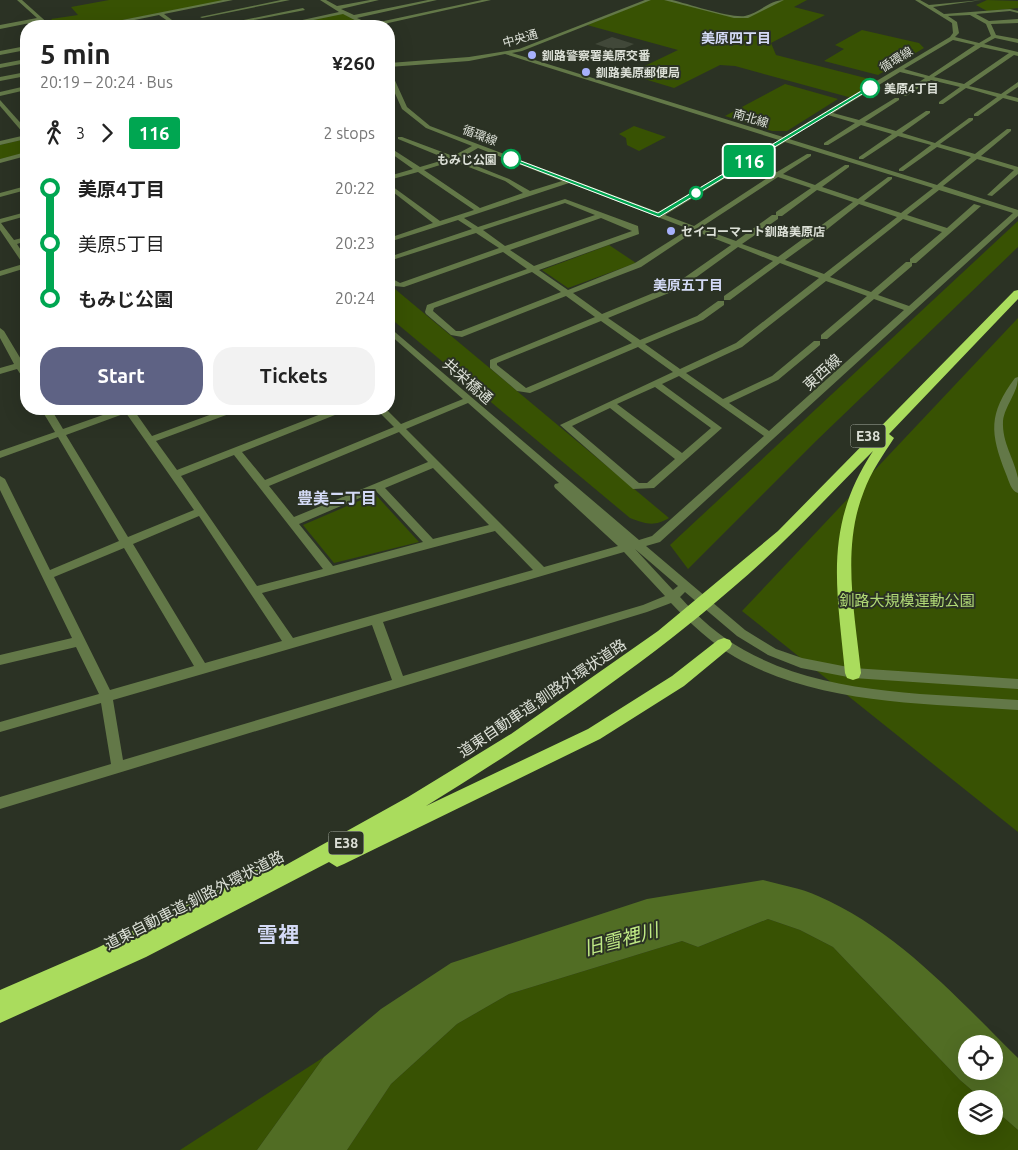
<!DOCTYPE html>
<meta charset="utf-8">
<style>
:root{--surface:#fff;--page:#f2f2f2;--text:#222;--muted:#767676;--accent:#5e6284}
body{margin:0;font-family:Ubuntu,"Noto Sans JP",sans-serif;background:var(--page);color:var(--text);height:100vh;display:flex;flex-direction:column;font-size:19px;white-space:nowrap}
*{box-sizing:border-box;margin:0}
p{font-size:16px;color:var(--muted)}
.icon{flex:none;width:28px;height:28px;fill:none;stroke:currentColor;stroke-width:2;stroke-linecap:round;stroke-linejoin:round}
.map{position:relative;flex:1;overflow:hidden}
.details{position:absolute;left:20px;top:20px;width:375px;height:395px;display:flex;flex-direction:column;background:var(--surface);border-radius:20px;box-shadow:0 5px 20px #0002}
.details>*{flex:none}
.badge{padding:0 10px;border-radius:4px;font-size:18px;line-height:32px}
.fabs{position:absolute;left:958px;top:1035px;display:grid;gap:10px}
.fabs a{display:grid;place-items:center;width:45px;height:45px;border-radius:50%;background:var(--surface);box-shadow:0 5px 20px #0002;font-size:25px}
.map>.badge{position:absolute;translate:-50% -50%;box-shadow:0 0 0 2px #fff}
.legs{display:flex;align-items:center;gap:8px;height:55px;padding:0 20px;font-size:16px}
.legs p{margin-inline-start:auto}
.summary{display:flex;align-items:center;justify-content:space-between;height:85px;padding:0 20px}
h1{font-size:28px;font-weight:700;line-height:38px}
.button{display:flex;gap:10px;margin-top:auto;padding:10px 20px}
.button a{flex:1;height:58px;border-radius:20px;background:var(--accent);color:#fff;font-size:20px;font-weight:700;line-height:58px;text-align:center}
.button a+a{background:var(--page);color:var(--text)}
ul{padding:0 20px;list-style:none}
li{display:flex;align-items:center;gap:18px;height:55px;font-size:19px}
li i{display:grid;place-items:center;width:8px;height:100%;margin:0 6px;background:currentColor}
li i::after{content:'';width:12px;height:12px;margin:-6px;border:4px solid;border-radius:50%;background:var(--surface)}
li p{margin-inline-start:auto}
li:first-child i{background:linear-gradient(#0000 50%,currentColor 0)}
li:last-child i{background:linear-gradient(currentColor 50%,#0000 0)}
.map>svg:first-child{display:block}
</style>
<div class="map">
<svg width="1018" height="1150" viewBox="0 0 1018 1150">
<rect width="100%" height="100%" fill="#2b3224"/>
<g fill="#385203">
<path d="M109 0H228L102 24 103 26H59L51 19 78 15 71 7Z"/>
<path d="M649 0H666L734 17H746L782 0H807L794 7 825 15 771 43 776 55 881 82 852 98 735 66 720 65 674 88 628 74 678 50 587 25Z"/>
<path d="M987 0 1018 1V8L987 11 976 5Z"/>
<path d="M343 13 361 24 360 26H282Z"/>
<path d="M862 30 919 43 924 48 878 75 824 61 844 49 835 45Z"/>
<path d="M785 84 838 99 787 131H772L725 116Z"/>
<path d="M634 126 666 137 639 151 627 145 626 138 619 134Z"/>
<path d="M25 139 26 153 0 159V145Z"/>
<path d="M1018 221V247L815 442 688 569 670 545Z"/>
<path d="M609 245 636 263 568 288 542 270Z"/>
<path d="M389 284 669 518C654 527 646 524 630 518L389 317Z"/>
<path d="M1018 318V832L742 611Z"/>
<path d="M375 494 419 542 334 563 303 525Z"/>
<path d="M768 919 800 930 833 947 960 1080 982 1099H966V1126H994V1109L1018 1130V1150H347L391 1084 457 1024 509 994 682 941 698 947Z"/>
<path d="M324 1057 257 1150H180Z"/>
</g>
<path fill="#516d24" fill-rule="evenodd" d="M763 880C781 885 801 888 818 896 897 930 958 999 1018 1058V1130L994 1109V1099H982L960 1080 833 947 800 930 768 919 698 947 682 941 509 994 457 1024 391 1084 347 1150H257L324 1057 381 1009 451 963 647 899ZM966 1044H994V1071H966Z"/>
<path fill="#414839" d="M612 37 634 44 618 51 595 44Z"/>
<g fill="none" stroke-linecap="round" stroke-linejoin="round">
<g fill="#637848" fill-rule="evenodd">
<path d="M17 0H22L51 26H46L40 21 0 29V25L37 18Z"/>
<path d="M223 0H233L164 14 180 26H175L159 15 105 26 102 24Z"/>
<path d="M281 0H290L202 18 200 17Z"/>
<path d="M320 0H326L337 6 370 0H379L341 9 354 15 428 0H437L357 18 370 24 482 0H491L375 26H366L343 14 284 26H275L339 12Z"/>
<path d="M645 0H651L522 51 512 53 783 137 950 37 953 33 952 23 915 0H920L929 5 982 0 933 7 944 14 1010 9 1018 11V13L1010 11 976 14 989 21 1018 19V23L991 24 996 35 1018 39V43L995 38 984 44 1018 52V56L1014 55 969 86 1001 94 1018 82V87L1006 95 1018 98V102L1003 98 978 116H974V114L997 97 966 88 943 104H939V102L960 87 931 80 906 96H902V94L925 78 900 72 833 113 859 120 895 98H899V100L865 122 896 131 926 111H930V113L902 133 935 143 969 118H973V120L940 144 975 154 1007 129H1011V131L981 156 1018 167V174L992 196 987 195 1014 170 977 159 943 186 1018 210V216L660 542 646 546 745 630 776 649 802 658 853 668 1018 679V689L853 678 801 668 768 655 737 636 685 592 680 597C698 617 720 637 744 650 826 696 926 693 1018 700V710C923 703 820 705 735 657 711 643 690 623 671 603L647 612 0 809V797L111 764 101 703 0 732V722L99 694 76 647 0 665V655L72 638 0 490V476L5 479 50 570 119 541 58 437 0 458V451L55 432 41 409H51L63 429 120 409H133L152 436 226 409H239L237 411 156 441 177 470 334 409H347L345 411 242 452 265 480 394 427 376 409H386L401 424 463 399 389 334V327L639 540 652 536 764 436 679 376 662 384 722 428 654 488 633 489 560 425 673 372 638 347 530 393 517 391 490 368V360L595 317 566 296 462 337 451 335 426 314 425 312 427 305 527 269 503 252 404 287 394 286 389 283V277L400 283 499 248 476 233 389 261V257L472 229 458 220 389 242V238L433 223 389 189V184L440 221 474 210 418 172 389 180V176L413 169 389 152V147L420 167 447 159 398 139V137H402L453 156 472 146 426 128 402 109 389 80V72L392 74 407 107 430 126 658 212 779 140 505 54 469 61 389 67V63L469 57 519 49ZM970 15 986 24 991 36 979 43 955 37 959 33 957 22 948 16ZM953 40 975 45 929 76 904 69ZM981 47 1009 53 964 84 934 77ZM828 115 855 123 824 143V145H828L861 125 892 134 859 157V159H863L898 136 931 145 899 169V171H903L937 147 971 157 937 185 789 139ZM785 142 933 188 901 213 864 201 892 179V177H888L858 199 822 187 849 167V165H845L815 185 783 174 811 156V154H807L777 172 749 163ZM478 148 562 181 530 191 509 179 459 159ZM453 161 505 181 523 193 480 208 424 170ZM745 166 772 175 694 226 665 215ZM778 177 811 188 776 212V215H772L736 241 700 228ZM569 183 689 229 635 263 568 290 539 270 639 234 638 226 565 199 478 227 464 218ZM817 190 853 202 819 227V230H815L778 257 742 244 778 219V216H782ZM939 190 1013 213 909 306 878 295 912 266V263H916L981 206 974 204 947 228 907 215ZM565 203 595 215 505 246 483 230ZM859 204 897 217 824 274 785 260 821 234V231H825ZM601 218 632 231 534 266 510 250ZM903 219 942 232 910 259V262H906L871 292 830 277ZM695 231 731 245 681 280V284H687L738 247 773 261 724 296V300H730L780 263 819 278 736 343 680 369 645 344 703 320 724 305V301H718L697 316 640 340 608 318 681 288V284H675L602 314 573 293 641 267ZM532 272 561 292 461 331H456L433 311 434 308ZM826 281 867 296 821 335V339H827L874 299 904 310 769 431 729 403 778 380 820 345V341H814L772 376 723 399 686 373 742 347ZM601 321 632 343 526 388 497 365V363ZM655 387 711 428 682 453 617 404ZM468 403 559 483 555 484 554 486 555 488 618 546 544 567 406 429ZM610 408 675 459 647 483H639L572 426ZM126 413 194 510 128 537 66 435ZM399 432 428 462 294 517 269 486ZM234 455 323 569 257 586 181 476ZM433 468 489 525 433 539 385 488ZM376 491 423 542 333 566 299 524ZM199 516 282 641 205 663 133 544ZM495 531 533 570 293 638 262 593ZM124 548 194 666 110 690 54 577ZM635 549 678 586 673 590ZM624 552 665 596 643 605 403 676 383 622ZM372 625 392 680 123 760 113 700Z"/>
<path d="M664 0H672C689 4 729 18 745 16 759 13 770 0 784 0L748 18H734Z"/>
<path d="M303 8 305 10 223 26H214Z"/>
<path d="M26 46V50L0 55V51Z"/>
<path d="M26 59V63L0 68V64Z"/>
<path d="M26 72V76L0 81V77Z"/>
<path d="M26 86V90L0 96V92Z"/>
<path d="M0 100 26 129V135L24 134 0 106Z"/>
<path d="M26 135V139L0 145V141Z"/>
<path d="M26 152V156L0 163V159Z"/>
<path d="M26 186V190L0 197V193Z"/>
<path d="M26 212V216L1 223 14 240 26 237V241L17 244 26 258V268L0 276V271L23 264 0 230V219Z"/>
<path d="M0 328 4 331 22 361 26 360 25 366 26 379 23 378 17 369 0 374V368L14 364 0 338Z"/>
<path d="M1018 377C1018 393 1005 405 1003 421 1002 443 1014 458 1018 478 1018 482 1018 489 1018 493 1011 491 1009 481 1006 474 990 433 988 414 1015 378Z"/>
</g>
<path fill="#aadc5d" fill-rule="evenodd" d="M1018 290V299L889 434 894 438C883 455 871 472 864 491 841 548 855 614 861 673L859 678 853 680 847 678 845 673C837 588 823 527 873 451 836 488 801 526 763 561 660 655 544 733 426 806L588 729 672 676 718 640 724 638 730 640 732 644 730 648 684 686 600 739 344 864 337 867 329 862 146 957 0 1023V990L97 948 269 863 276 860 283 863 284 866 408 797 511 734 658 631 778 531 1014 291Z"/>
</g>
<path fill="#00a651" stroke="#fff" d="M868 87 872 88 659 217 508 159 513 158 658 213Z"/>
<g fill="#a7b1fc" stroke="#2b3224" stroke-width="2">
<circle cx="532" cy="55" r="5"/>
<circle cx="586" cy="72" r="5"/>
<circle cx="671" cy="231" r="5"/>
</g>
<g fill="#fff" stroke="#00a651" stroke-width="2.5">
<circle cx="870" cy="88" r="9"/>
<circle cx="511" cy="159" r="9"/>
<circle cx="696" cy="193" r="6"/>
</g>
<g text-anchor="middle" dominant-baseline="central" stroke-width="4" stroke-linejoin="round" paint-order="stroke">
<g font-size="12" fill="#dce0d7" stroke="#2b3224">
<text transform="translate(520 38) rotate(-16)">中央通</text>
<text transform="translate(896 59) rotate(-32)">循環線</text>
<text transform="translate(751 118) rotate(17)">南北線</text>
<text transform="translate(480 135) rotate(21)">循環線</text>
</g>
<g font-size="12" font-weight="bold" fill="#dce0d7" stroke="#2b3224" text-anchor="start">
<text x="542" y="55">釧路警察署美原交番</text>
<text x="596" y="72">釧路美原郵便局</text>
<text x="681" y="231">セイコーマート釧路美原店</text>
</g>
<g font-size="12" font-weight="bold" fill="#dce0d7" stroke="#2b3224" text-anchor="start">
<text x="884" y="88">美原4丁目</text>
<text x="497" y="159" text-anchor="end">もみじ公園</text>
</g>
<g font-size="14" font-weight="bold" fill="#d4daf6" stroke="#2b3224">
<text x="736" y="38">美原四丁目</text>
<text x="688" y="285">美原五丁目</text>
</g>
<g fill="#2b3224" stroke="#a7aca1" stroke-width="1">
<rect x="850.5" y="424.5" width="35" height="23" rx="4"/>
<rect x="328.5" y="831.5" width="35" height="23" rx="4"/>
</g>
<g font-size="14" font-weight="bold" fill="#dce0d7">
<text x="868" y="436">E38</text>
<text x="346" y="843">E38</text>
</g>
<g font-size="15" fill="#dce0d7" stroke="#2b3224">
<text transform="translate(822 372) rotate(-42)">東西線</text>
<text transform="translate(468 381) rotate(41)">共栄橋通</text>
<text transform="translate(542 698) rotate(-34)">道東自動車道;釧路外環状道路</text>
<text transform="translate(194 900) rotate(-27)">道東自動車道;釧路外環状道路</text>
</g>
<g font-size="15" fill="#b0d976" stroke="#2b3224">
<text x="907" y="600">釧路大規模運動公園</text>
</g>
<g font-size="16" font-weight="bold" fill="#d4daf6" stroke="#2b3224">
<text x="337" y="498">豊美二丁目</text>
</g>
<g font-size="19" font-style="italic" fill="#c0ea86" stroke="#2b3224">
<text transform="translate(621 939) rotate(-15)">旧雪裡川</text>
</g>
<g font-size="21" font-weight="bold" fill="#d4daf6" stroke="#2b3224">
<text x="278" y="934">雪裡</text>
</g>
</g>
</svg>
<div class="fabs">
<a><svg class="icon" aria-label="locate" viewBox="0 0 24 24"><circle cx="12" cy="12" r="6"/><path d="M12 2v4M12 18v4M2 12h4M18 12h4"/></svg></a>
<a><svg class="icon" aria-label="layers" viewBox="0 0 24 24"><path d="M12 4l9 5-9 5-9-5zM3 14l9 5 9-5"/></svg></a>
</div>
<b class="badge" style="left:749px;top:161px;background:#00a651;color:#fff">116</b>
<section class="details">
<div class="summary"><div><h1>5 min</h1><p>20:19 – 20:24 · Bus</p></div><b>¥260</b></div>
<div class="legs"><svg class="icon" aria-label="walk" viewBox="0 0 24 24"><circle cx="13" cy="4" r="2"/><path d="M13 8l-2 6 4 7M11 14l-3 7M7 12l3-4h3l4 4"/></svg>3<svg class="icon" aria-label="forward" viewBox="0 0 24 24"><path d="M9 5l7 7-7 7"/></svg><b class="badge" style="background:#00a651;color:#fff">116</b><p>2 stops</p></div>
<ul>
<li><i style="color:#00a651"></i><b>美原4丁目</b><p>20:22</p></li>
<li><i style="color:#00a651"></i><span>美原5丁目</span><p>20:23</p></li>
<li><i style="color:#00a651"></i><b>もみじ公園</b><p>20:24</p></li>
</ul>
<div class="button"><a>Start</a><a>Tickets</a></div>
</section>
</div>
